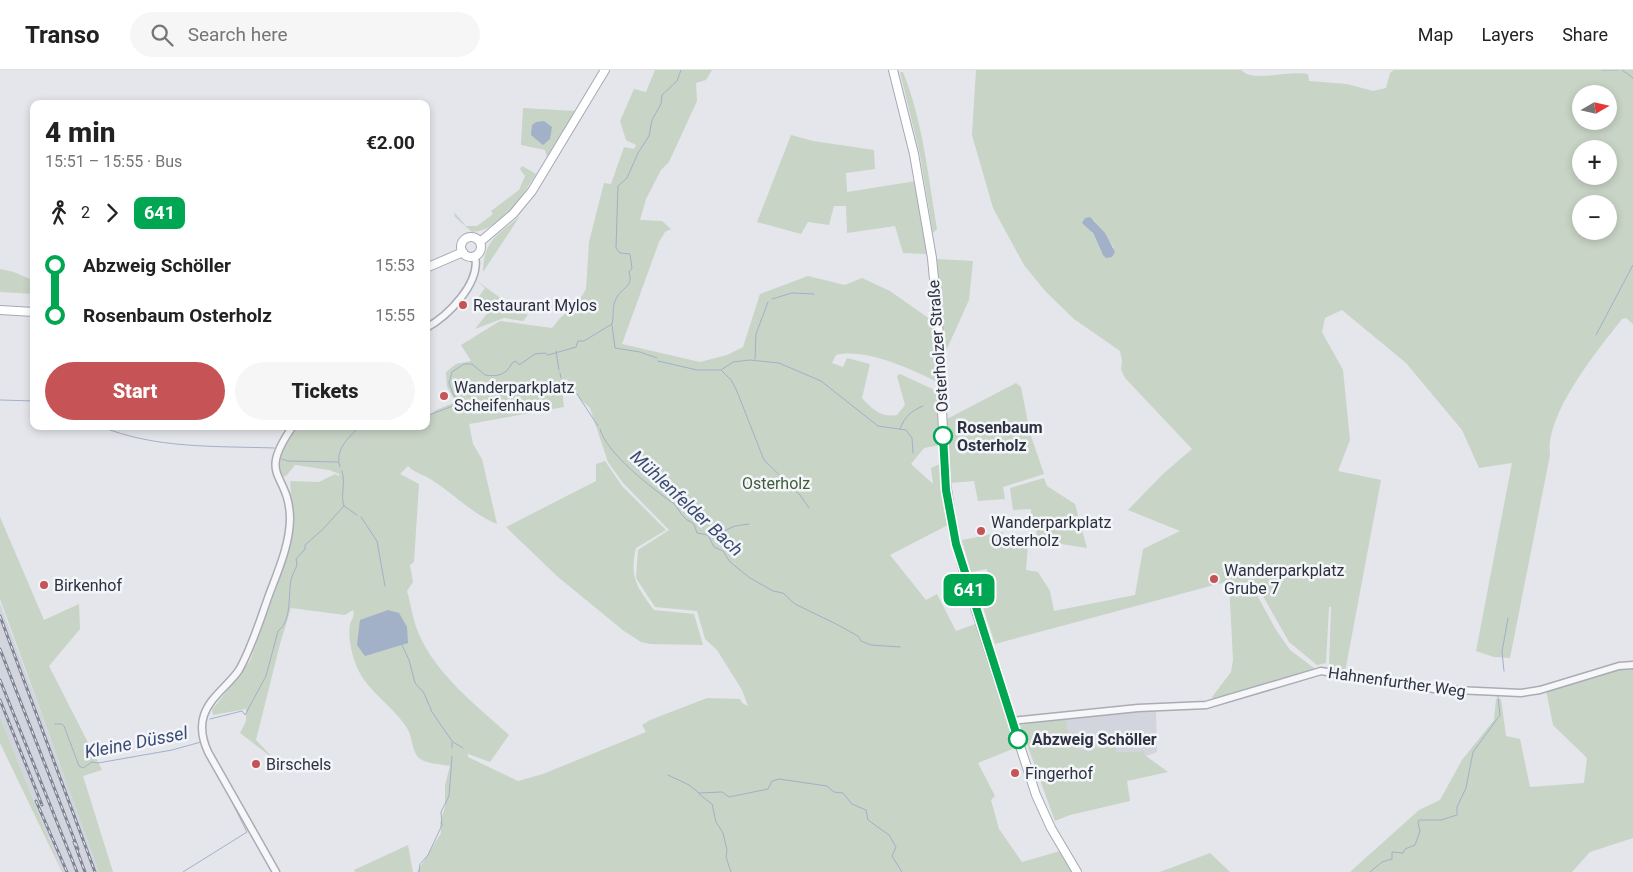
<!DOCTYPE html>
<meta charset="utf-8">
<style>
:root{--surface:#fff;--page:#f6f6f6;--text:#222;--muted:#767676;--line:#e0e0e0;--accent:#c65356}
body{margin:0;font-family:Roboto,sans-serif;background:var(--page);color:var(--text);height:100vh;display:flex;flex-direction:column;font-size:19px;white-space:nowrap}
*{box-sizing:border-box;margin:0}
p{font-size:16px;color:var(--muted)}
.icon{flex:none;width:28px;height:28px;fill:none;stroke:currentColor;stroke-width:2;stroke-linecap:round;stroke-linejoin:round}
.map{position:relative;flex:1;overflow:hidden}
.panel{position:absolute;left:30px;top:30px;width:400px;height:330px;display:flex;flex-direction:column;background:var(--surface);border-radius:10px;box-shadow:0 2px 8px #0003}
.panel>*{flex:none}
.badge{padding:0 10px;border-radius:8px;font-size:18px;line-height:32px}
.needle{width:32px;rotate:81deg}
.buttons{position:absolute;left:1572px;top:15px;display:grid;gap:10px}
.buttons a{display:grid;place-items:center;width:45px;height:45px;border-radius:50%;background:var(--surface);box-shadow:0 2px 8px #0003;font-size:25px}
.map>.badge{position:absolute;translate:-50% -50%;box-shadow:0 0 0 2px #fff}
.legs{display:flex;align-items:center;gap:8px;height:55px;padding:0 15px;font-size:16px}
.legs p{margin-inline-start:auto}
.head{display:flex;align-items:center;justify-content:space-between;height:85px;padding:0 15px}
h1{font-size:28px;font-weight:800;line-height:38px}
.primary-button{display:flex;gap:10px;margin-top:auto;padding:10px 15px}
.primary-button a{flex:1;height:58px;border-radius:30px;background:var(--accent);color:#fff;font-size:20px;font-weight:800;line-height:58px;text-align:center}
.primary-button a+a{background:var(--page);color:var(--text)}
ul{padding:0 15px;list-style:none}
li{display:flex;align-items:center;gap:18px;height:50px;font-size:19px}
li i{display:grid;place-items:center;width:8px;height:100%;margin:0 6px;background:currentColor}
li i::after{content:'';width:12px;height:12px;margin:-6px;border:4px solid;border-radius:50%;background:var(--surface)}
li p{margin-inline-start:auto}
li:first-child i{background:linear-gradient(#0000 50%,currentColor 0)}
li:last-child i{background:linear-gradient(currentColor 50%,#0000 0)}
header{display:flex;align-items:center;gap:30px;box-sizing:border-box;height:70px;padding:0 25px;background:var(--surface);border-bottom:1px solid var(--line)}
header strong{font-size:24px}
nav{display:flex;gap:28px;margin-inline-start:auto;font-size:18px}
.search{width:350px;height:45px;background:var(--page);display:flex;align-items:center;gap:12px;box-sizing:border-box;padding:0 18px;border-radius:28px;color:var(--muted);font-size:19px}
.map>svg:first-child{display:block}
</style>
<header>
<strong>Transo</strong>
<div class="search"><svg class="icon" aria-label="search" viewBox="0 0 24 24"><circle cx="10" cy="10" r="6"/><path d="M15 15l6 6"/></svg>Search here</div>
<nav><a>Map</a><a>Layers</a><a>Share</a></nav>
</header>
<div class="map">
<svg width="1633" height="802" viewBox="0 0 1633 802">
<rect width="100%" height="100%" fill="#e4e6eb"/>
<g fill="#d2d5dd">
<path d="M0 533 65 708 99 802H62L0 647Z"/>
<path d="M1156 639 1157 682 1146 686 1144 681 1116 682V676L1078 680 1068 661 1066 647Z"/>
</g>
<g fill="#c8d4c6" fill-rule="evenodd">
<path d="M655 0H712L706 10 696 13 697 31 669 92 661 100 646 129 640 150 662 151 671 159 665 162 659 172 622 274 700 292 727 285 743 277 760 224 808 206 845 215 862 208 890 221 934 252 935 311C909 298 865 278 836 285L832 293 843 297 847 288 870 294 862 328C872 339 881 348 897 345L905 335 897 306 900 304 939 322 940 375 924 378 911 394 933 414 931 398 940 394 948 455 890 485 926 530 937 524 956 561 978 553 1015 678 978 693 995 726 991 730 999 759 1022 792 1060 781 1073 802H417L441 763 440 753 445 737V715L450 696C441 694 423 694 417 686 412 679 412 666 407 658 392 634 364 620 355 592 351 582 348 566 350 554 352 549 355 546 353 540L345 545 291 538 280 574 256 670 274 689 240 663 246 651V639L213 645 212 640 250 591 285 494 291 473 293 450 290 411 319 412 335 404 339 406V404L329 400 295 395 287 405 280 409C277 384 284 375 298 356H426V345L428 347 436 340 456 332 447 317 446 302 456 294 471 291 461 275 500 251 552 258 560 248 578 233 586 219 589 172 604 113 611 114 624 77 634 79 636 75 626 70 620 51 634 19 646 22ZM567 309 579 328 590 338 608 392 623 413 669 460 638 480 636 508 655 537 697 541 705 569 717 580 742 620 748 636 742 633 740 629 707 628 650 650 642 655 646 662 543 704 518 711 468 687V684L490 692 509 665C476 635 436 605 418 562 413 550 411 535 407 521L413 512 410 495 414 492 419 414 400 404 408 396C416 404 423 404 432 410 454 424 472 444 497 454L482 389 473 374 469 354 564 337 561 312Z"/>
<path d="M976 0H1241C1253 13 1286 0 1308 4L1309 11 1347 14 1373 21 1386 18 1390 3 1394 0H1633V254L1626 248 1622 249C1597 281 1545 344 1550 385L1510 588 1494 587 1476 581 1512 393 1479 398 1462 360 1406 293 1342 240 1325 248 1322 262 1343 300 1350 370 1338 401 1381 410 1345 602 1329 599 1331 537H1329L1326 593 1317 595 1289 572 1255 512 1251 514 1276 560 1290 580 1314 598 1312 602 1214 630 1212 627 1231 602 1233 590 1229 511 995 574 981 531 990 520 987 499 971 502 962 470 1003 462 997 475 1008 469 1028 474 1026 500 1038 502 1050 521 1054 541 1135 525 1143 479 1180 461 1128 440 1163 404 1192 379 1125 308 1121 299 1122 291 1120 281 1074 249 1046 222 1024 195 993 138 972 65ZM1581 24H1609V51H1581ZM1581 79H1609V106H1581ZM1581 134H1609V161H1581ZM1094 150 1114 178 1101 181 1091 160Z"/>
<path d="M900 2H903C923 52 928 106 937 159L933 163 920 85Z"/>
<path d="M523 38 575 41 547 87 545 80 521 75Z"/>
<path d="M791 65 813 71 874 80 875 99 846 103 847 122 916 111 928 184 903 183 895 156 847 163 846 136H834L829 155 808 152 801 164 757 152Z"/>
<path d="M522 96 536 104C522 126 500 161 472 162L455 147 454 142 466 156H477L493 144 491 141 519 120 525 106 520 99Z"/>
<path d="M520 146 483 202C484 169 497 166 520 146Z"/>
<path d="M937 189 973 191 969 230 945 283Z"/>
<path d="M0 199 14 202 34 211V224L0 222Z"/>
<path d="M476 210 515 239 517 237 528 245 523 251 504 248 475 259 489 241 475 232 485 218Z"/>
<path d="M1016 313 1021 317 1030 363 1044 404 1003 417 1005 429 978 431 974 411 950 413 947 349Z"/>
<path d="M605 391 622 416 666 460 636 478C629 507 637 517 654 540L694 544 703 575 650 574 641 572 624 561 558 507 506 457 596 411V394Z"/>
<path d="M1044 408 1047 416 1075 434 1087 478 1036 470 1037 454 1031 452V439L1013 440 1010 418Z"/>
<path d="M0 447 44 550 79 534 80 559 49 596 102 700 83 706 113 802H99L0 529Z"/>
<path d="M1624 597 1633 599V768L1590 782 1572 802H1350L1419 740 1440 730 1462 690 1494 650 1496 629H1501L1506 666 1520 669 1530 717 1584 713 1587 688 1553 655 1546 620Z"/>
<path d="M0 647 62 802 0 673Z"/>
<path d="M1066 647 1068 661 1078 680 1116 676V682L1144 681 1146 686 1168 702 1127 711 1130 731 1070 745 1055 751 1020 655Z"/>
<path d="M408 775 413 802H355L354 800Z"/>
<path d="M1210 783 1230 802H1160Z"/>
</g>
<g fill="#a2b0c8">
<path d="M544 51 552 57 550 69 543 75 531 65 532 55 536 52Z"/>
<path d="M1090 147 1105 163 1115 182 1112 187 1106 188 1103 185 1093 163 1082 153 1085 148Z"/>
<path d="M388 540 399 543 407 557 408 573 365 586 357 575 360 550Z"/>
</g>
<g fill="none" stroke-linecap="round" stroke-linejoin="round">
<g stroke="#a2b0c8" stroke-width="1">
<path d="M1602 0H1618"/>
<path d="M1622 0 1633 8"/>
<path d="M772 229 792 223 814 224"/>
<path d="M612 255 615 278 640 282 657 288"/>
<path d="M1596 265 1633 195"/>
<path d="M556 281 559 300"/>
<path d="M755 289 756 264 768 232"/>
<path d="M658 291 697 300H721L733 292 750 290 779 293 821 311 878 356 906 360 912 368 913 383"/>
<path d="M722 301 731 310 736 319 764 390 800 425 809 438"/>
<path d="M560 303 561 308"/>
<path d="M565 310 577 324 598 356"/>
<path d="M0 330 34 331"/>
<path d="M426 346 461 333V329L454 326 449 313 452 302 464 294H472L485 305C498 307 506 305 512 293L516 291 519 295 535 284 545 283 548 285 576 277 578 271H584L612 254C614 246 612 236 616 229 621 217 634 218 629 202L632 198 630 184 620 183 616 178 618 116 627 108 638 83 649 66 652 50 661 34 662 25 677 11 681 0"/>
<path d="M100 356C154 379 216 376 274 378"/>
<path d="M600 359C606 383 653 419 673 433 678 437 680 444 685 448 687 451 691 451 694 454L697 463 708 465 714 477 723 481 730 492 750 508 773 521 783 523 795 534 838 555 858 566 861 571 871 575 900 577"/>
<path d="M900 359C905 346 911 341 923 336"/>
<path d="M282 389 288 391 338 392"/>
<path d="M340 397C334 379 349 368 360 356"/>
<path d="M344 436 357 445"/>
<path d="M361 447 377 471 385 516"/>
<path d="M710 467 735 456 749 454"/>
<path d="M402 575 409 590 415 613 424 623 432 642 452 671V678"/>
<path d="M1504 601 1502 582 1508 548"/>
<path d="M210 649 242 641 245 645 266 606 278 561C292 551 288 525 291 510 292 505 295 500 297 495L296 489 305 479V475L323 459 344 436C340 424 346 414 342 401"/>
<path d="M55 654H62L64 656 79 696 83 698 92 692 98 693 172 680 201 672 199 653"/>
<path d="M453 672 463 678"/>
<path d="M668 705 689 715 699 723 722 722 729 727 768 719 772 711 779 709 827 716 834 722 843 723 852 734 866 740 868 750 889 765 896 777 892 786 902 802"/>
<path d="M699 724 712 734 716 752 723 763 727 780 726 787 731 802"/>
<path d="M183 802 247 762 229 726"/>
<path d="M419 802 420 794 428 785 442 755 441 742 449 726 452 686"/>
<path d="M1370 802 1382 792 1392 789V782L1403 783 1405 779 1415 775 1420 761 1418 753 1419 750H1441L1457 745V737L1466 718 1473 682 1500 645 1498 627"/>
</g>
<g stroke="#a9acb5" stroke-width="9">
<g id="minor">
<path d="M426 258C448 246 481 213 475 186"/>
<path d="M1012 651 1138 638 1206 635 1321 601 1434 619 1521 623 1540 620 1619 596 1633 595"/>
<path d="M276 802 208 682C203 671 200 657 204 645 210 627 229 615 239 600 252 577 260 550 269 525 278 501 290 474 290 448 289 401 256 409 293 356"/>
</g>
</g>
<g stroke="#a4a9b6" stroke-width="10">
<g id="major">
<path d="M893 0 914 84 932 188 938 251 945 405 953 460 965 507 1036 725 1051 758 1077 802"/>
<circle cx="471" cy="177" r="10"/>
<path d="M480 172 513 144 532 121 605 0"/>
<path d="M426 198 463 182"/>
<path d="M0 240 34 242"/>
</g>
</g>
<use href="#minor" stroke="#f7f7f9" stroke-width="6"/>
<use href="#major" stroke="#fff" stroke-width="8"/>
<g stroke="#7e8494" stroke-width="3">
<g id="rail">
<path d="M0 546 95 802"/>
<path d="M0 579 78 779"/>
<path d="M0 610 77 802"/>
<path d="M0 630 42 735"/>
<path d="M36 731 67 802"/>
<path d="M74 772 85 802"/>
</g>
</g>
<use href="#rail" stroke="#f4f5f8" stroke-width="1" stroke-dasharray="4" stroke-linecap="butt"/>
</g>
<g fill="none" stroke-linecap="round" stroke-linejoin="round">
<g stroke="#fff" stroke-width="11">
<path id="line-1" d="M943 366 946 420 956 474 1018 669"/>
</g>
<use href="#line-1" stroke="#00a651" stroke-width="8"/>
</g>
<g fill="#c65356" stroke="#f4f5f8" stroke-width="2">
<circle cx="463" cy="235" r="5"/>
<circle cx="444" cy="326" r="5"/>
<circle cx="981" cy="461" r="5"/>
<circle cx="1214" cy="509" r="5"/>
<circle cx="44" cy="515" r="5"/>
<circle cx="256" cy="694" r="5"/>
<circle cx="1015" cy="703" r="5"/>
</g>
<g fill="#fff" stroke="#00a651" stroke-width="2.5">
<circle cx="943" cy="366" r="9"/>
<circle cx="1018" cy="669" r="9"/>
</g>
<g text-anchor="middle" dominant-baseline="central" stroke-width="5" stroke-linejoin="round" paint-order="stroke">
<g font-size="16" fill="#2d3242" stroke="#f4f5f8" text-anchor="start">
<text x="473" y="235">Restaurant Mylos</text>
<text x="454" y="317">Wanderparkplatz<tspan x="454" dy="18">Scheifenhaus</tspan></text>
<text x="991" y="452">Wanderparkplatz<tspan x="991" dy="18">Osterholz</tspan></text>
<text x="1224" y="500">Wanderparkplatz<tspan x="1224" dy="18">Grube 7</tspan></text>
<text x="54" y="515">Birkenhof</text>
<text x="266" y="694">Birschels</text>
<text x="1025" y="703">Fingerhof</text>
</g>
<g font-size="16" fill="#2d3242" stroke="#f4f5f8">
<text transform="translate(938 276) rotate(-94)">Osterholzer Straße</text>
<text transform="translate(1397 612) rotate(8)">Hahnenfurther Weg</text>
</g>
<g font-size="16" font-weight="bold" fill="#2d3242" stroke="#f4f5f8" text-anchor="start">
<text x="957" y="357">Rosenbaum<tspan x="957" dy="18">Osterholz</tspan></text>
<text x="1032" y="669">Abzweig Schöller</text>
</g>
<g font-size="16" fill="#3d5d3b" stroke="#f4f5f8">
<text x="776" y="413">Osterholz</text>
</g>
<g font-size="18" font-style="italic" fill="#394c74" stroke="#f4f5f8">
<text transform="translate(687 433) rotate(43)">Mühlenfelder Bach</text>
<text transform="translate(136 672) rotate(-11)">Kleine Düssel</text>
</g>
</g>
</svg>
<div class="buttons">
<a><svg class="needle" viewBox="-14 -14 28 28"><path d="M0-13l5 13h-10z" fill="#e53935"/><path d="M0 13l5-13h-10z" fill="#767676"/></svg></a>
<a>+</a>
<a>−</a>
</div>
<b class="badge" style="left:969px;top:520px;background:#00a651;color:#fff">641</b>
<section class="panel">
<div class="head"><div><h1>4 min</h1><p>15:51 – 15:55 · Bus</p></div><b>€2.00</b></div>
<div class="legs"><svg class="icon" aria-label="walk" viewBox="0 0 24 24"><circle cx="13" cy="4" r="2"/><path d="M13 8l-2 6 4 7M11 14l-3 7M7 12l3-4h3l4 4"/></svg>2<svg class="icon" aria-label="forward" viewBox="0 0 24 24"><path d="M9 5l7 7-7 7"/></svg><b class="badge" style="background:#00a651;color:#fff">641</b></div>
<ul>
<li><i style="color:#00a651"></i><b>Abzweig Schöller</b><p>15:53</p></li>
<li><i style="color:#00a651"></i><b>Rosenbaum Osterholz</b><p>15:55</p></li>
</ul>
<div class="primary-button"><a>Start</a><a>Tickets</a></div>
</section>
</div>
